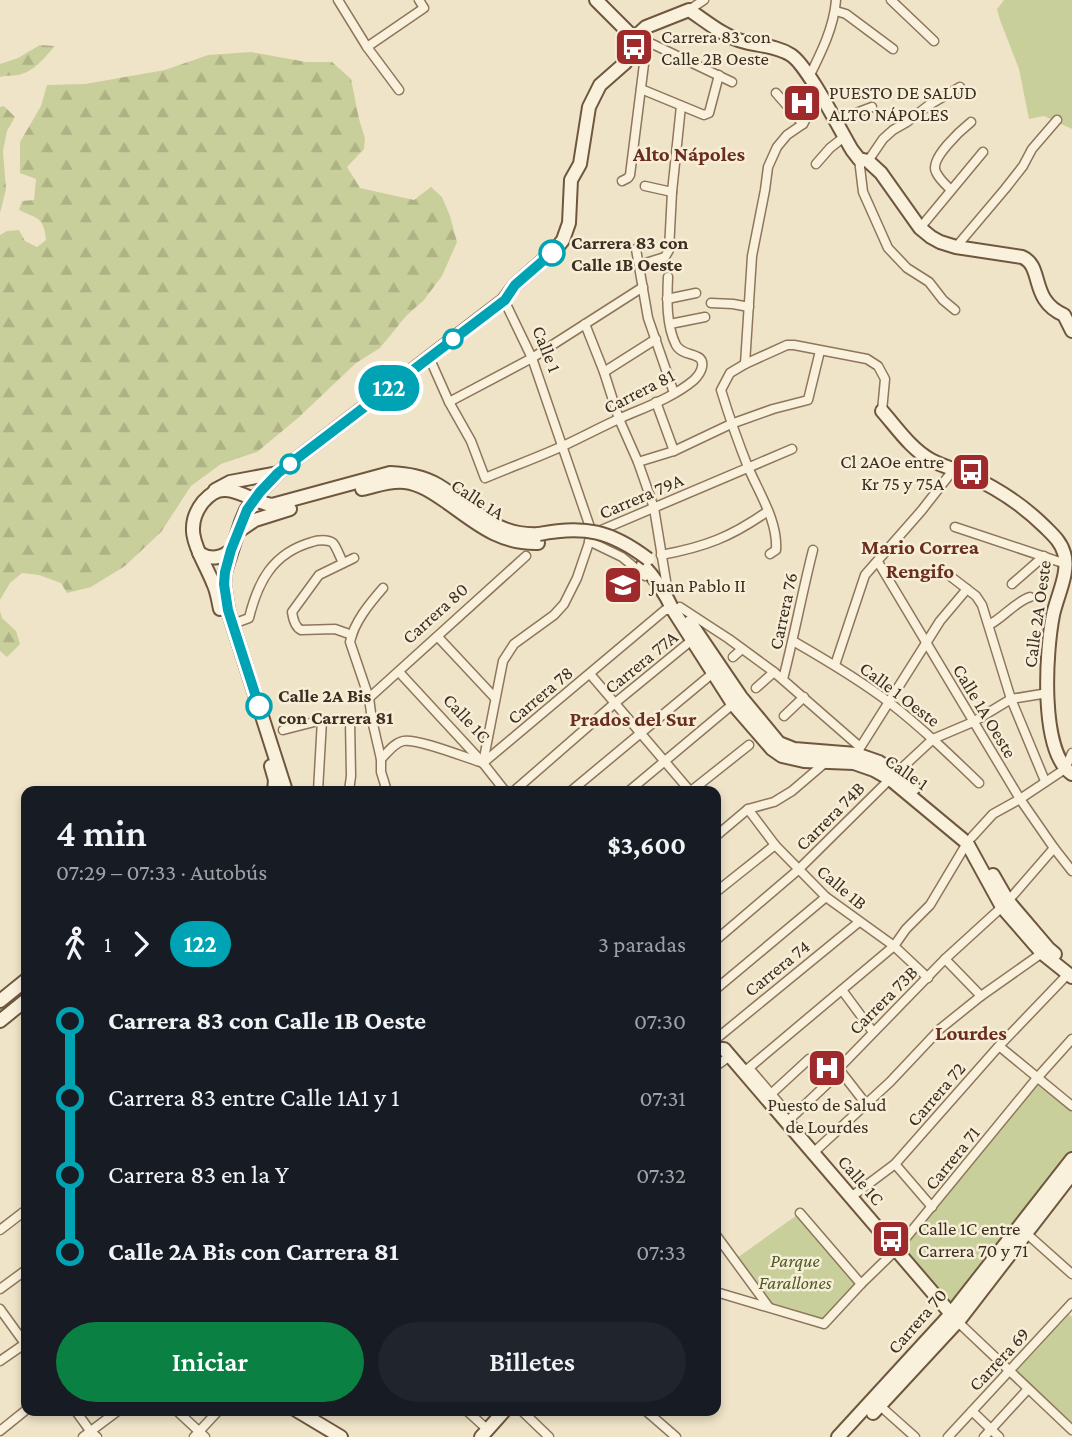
<!DOCTYPE html>
<html lang="es">
<meta charset="utf-8">
<style>
:root{--surface:#171b24;--page:#20242c;--text:#f1f3f6;--muted:#9ea1a6;--accent:#0b8043}
body{margin:0;font-family:"Crimson Pro",serif;background:var(--page);color:var(--text);height:100vh;display:flex;flex-direction:column;font-size:26px;white-space:nowrap}
*{box-sizing:border-box;margin:0}
p{font-size:23px;color:var(--muted)}
.icon{flex:none;width:38px;height:38px;fill:none;stroke:currentColor;stroke-width:2;stroke-linecap:round;stroke-linejoin:round}
.map{position:relative;flex:1;overflow:hidden}
.sheet{position:absolute;left:21px;top:786px;width:700px;height:630px;display:flex;flex-direction:column;background:var(--surface);border-radius:14px;box-shadow:0 4px 10px #0003}
.sheet>*{flex:none}
.badge{padding:0 14px;border-radius:23px;font-size:24px;line-height:46px}
.map>.badge{position:absolute;translate:-50% -50%;box-shadow:0 0 0 4px #fff}
.legs{display:flex;align-items:center;gap:10px;height:77px;padding:0 35px;font-size:23px}
.legs p{margin-inline-start:auto}
.head{display:flex;align-items:center;justify-content:space-between;height:119px;padding:0 35px}
h1{font-size:38px;font-weight:600;line-height:52px}
.action{display:flex;gap:14px;margin-top:auto;padding:14px 35px}
.action a{flex:1;height:80px;border-radius:42px;background:var(--accent);color:#fff;font-size:28px;font-weight:600;line-height:80px;text-align:center}
.action a+a{background:var(--page);color:var(--text)}
ul{padding:0 35px;list-style:none}
li{display:flex;align-items:center;gap:24px;height:77px;font-size:26px}
li i{display:grid;place-items:center;width:10px;height:100%;margin:0 9px;background:currentColor}
li i::after{content:'';width:18px;height:18px;margin:-9px;border:5px solid;border-radius:50%;background:var(--surface)}
li p{margin-inline-start:auto}
li:first-child i{background:linear-gradient(#0000 50%,currentColor 0)}
li:last-child i{background:linear-gradient(currentColor 50%,#0000 0)}
.map>svg:first-child{display:block}
</style>
<div class="map">
<svg width="1072" height="1437" viewBox="0 0 1072 1437">
<defs>
<pattern id="forest-firs" width="22" height="20" patternUnits="userSpaceOnUse" patternTransform="scale(1.75)"><rect width="22" height="20" fill="#c9cf9b"/><path d="M5 1l3.5 6h-7zM16 11l3.5 6h-7z" fill="#aeb285"/></pattern>
</defs>
<rect width="100%" height="100%" fill="#f0e4c8"/>
<g fill="url(#forest-firs)">
<path d="M40 45 55 46C45 57 34 72 18 75 11 76 6 75 0 77V64L18 58Z"/>
<path d="M251 52 306 62H332L351 79 359 119 365 138 364 149 347 167 360 188 414 200 431 187 442 197 450 216 457 242 442 276 424 300 406 316 380 348 356 363 298 418 257 452 221 464 191 486 161 532 125 566 91 587 67 593 61 583 39 575 22 573 10 583 0 600V235L7 231 19 230 25 241 37 247 46 240C44 217 38 219 19 210L22 201 34 200 36 179 20 173V142L41 106 47 85 85 84 165 70 208 55Z"/>
<path d="M4 106 15 117 7 131 3 151 6 189 0 213V107Z"/>
<path d="M0 611 2 618 16 631 20 644 7 657 0 651Z"/>
</g>
<g fill="#c9cf9b">
<path d="M1004 0H1072V129L1044 116 1029 119 1019 69 1000 20 997 9Z"/>
<path d="M1037 1078 1072 1106V1159L951 1314 896 1250Z"/>
<path d="M800 1213 861 1284 824 1324 769 1306 734 1260Z"/>
<path d="M1065 1311 1072 1317V1427L1009 1371Z"/>
</g>
<g fill="none" stroke-linecap="round" stroke-linejoin="round">
<path stroke="#6f938a" stroke-width="2" d="M0 1011 26 990"/>
<g stroke="#8d765c" stroke-width="11">
<g id="street">
<path d="M338 0 367 47 399 90"/>
<path d="M891 0 934 41"/>
<path d="M689 10 704 0"/>
<path d="M836 11 846 14 893 49"/>
<path d="M644 40 732 82"/>
<path d="M367 47 424 8 419 0"/>
<path d="M809 77C821 53 834 27 836 0"/>
<path d="M641 89 704 115 709 113 719 75"/>
<path d="M776 93 803 124"/>
<path d="M835 121 872 107"/>
<path d="M859 159 863 192 888 248 907 268 929 282 943 300 955 310"/>
<path d="M868 161 883 139 893 130 907 122 929 105 960 87"/>
<path d="M816 164 830 148 844 137"/>
<path d="M622 181 628 178 630 175 647 40"/>
<path d="M645 186 672 192"/>
<path d="M951 190C946 185 939 179 936 172 929 159 961 130 971 122"/>
<path d="M920 228 983 152"/>
<path d="M956 247 1005 189 1023 166 1032 149 1057 120"/>
<path d="M636 249 648 318 674 393"/>
<path d="M639 265 665 257 669 250 672 192 681 106"/>
<path d="M667 299 696 293"/>
<path d="M504 300 532 358 592 533"/>
<path d="M711 303 733 304 749 307"/>
<path d="M585 324 604 372 619 419 638 462 654 508 666 581"/>
<path d="M670 324 705 317"/>
<path d="M429 357 449 402 471 441 485 478C511 467 539 457 565 445 584 436 603 426 623 417 646 407 674 397 694 380 698 376 701 372 702 367 705 351 683 358 676 345 666 325 667 299 668 277"/>
<path d="M745 364 752 256 765 190 768 167 777 147 787 135 803 124 809 113 817 89"/>
<path d="M604 372 656 339"/>
<path d="M449 402 532 358 643 287"/>
<path d="M656 402 674 451"/>
<path d="M638 462 674 451 731 424 773 409 808 400 820 351"/>
<path d="M955 527 1066 564"/>
<path d="M589 541 622 557 645 576"/>
<path d="M770 554 776 550C778 521 759 493 748 467 738 442 729 416 721 390L730 373 745 364 787 345H794L867 359 878 366 885 379 882 411"/>
<path d="M661 555C705 547 731 537 768 511"/>
<path d="M878 562 1020 799 1054 848 1072 871"/>
<path d="M950 576 976 596 982 605 1011 699 1045 781"/>
<path d="M1012 584 1044 556"/>
<path d="M383 588C370 603 354 622 350 642L369 698 372 720 381 759V772L387 791"/>
<path d="M680 607 729 639 774 672 860 747"/>
<path d="M233 624 249 618C258 581 273 553 312 542 317 540 328 539 333 543 337 548 340 557 343 563"/>
<path d="M989 625C1004 617 1015 602 1030 597"/>
<path d="M352 635 335 629 301 630C295 627 293 619 292 612L319 575 354 558"/>
<path d="M438 637 495 698"/>
<path d="M793 641C826 660 860 680 890 703 922 728 950 755 979 783"/>
<path d="M733 657 742 649"/>
<path d="M835 665 865 575 922 510 954 469"/>
<path d="M399 672 483 763 505 791"/>
<path d="M590 674 690 791"/>
<path d="M783 679C794 637 802 593 813 550"/>
<path d="M756 688 774 672"/>
<path d="M369 698 526 556"/>
<path d="M784 716 804 697"/>
<path d="M283 730 322 720H372"/>
<path d="M858 751 940 621 967 589"/>
<path d="M381 759C387 753 394 743 403 741 417 738 464 757 480 762"/>
<path d="M483 763 503 661 514 644 554 615 564 604 577 578 592 534 792 449"/>
<path d="M483 763 665 610H673"/>
<path d="M318 791 322 720"/>
<path d="M349 791 351 776 350 720"/>
<path d="M514 791 615 703 692 640"/>
<path d="M571 791 713 673"/>
<path d="M629 791 733 704"/>
<path d="M691 791 749 745"/>
<path d="M748 809 775 845 826 897 894 946 928 978"/>
<path d="M716 836 748 809 774 802 792 791 826 762"/>
<path d="M972 837 993 814 1020 799 1065 769 1072 753"/>
<path d="M716 892 775 845"/>
<path d="M1008 901 1054 848"/>
<path d="M716 940 798 870 890 779 933 739 973 722 1011 699 1048 693"/>
<path d="M945 959 981 996"/>
<path d="M716 989 826 897"/>
<path d="M842 990 873 1032"/>
<path d="M716 1039 859 922"/>
<path d="M999 1046 1072 1106"/>
<path d="M716 1066 730 1056"/>
<path d="M749 1068 784 1109"/>
<path d="M838 1068 866 1104"/>
<path d="M744 1072 894 946 906 929 930 905 967 843"/>
<path d="M771 1094 809 1059"/>
<path d="M791 1118 828 1083 839 1068 945 959 1002 907"/>
<path d="M813 1153 890 1082 940 1029 981 996 1042 953"/>
<path d="M895 1164 932 1207"/>
<path d="M851 1197 895 1164 999 1046 1068 974"/>
<path d="M800 1213 861 1284"/>
<path d="M0 1230 26 1210"/>
<path d="M1026 1233 1072 1274"/>
<path d="M716 1235 768 1306"/>
<path d="M0 1289 26 1270"/>
<path d="M716 1292 824 1324 861 1284 896 1250 1037 1078 1072 1039"/>
<path d="M0 1309 26 1345"/>
<path d="M958 1322 1072 1430"/>
<path d="M0 1361 26 1343"/>
<path d="M878 1404 915 1437"/>
<path d="M75 1410 91 1432 97 1437"/>
<path d="M176 1410 205 1437"/>
<path d="M466 1410 488 1430"/>
<path d="M521 1410 549 1437"/>
<path d="M645 1410 676 1437"/>
<path d="M972 1411 999 1437"/>
<path d="M0 1431 26 1410"/>
<path d="M83 1437 119 1410"/>
<path d="M194 1437 219 1410"/>
<path d="M948 1437 1072 1303"/>
<path d="M984 1437 1028 1389"/>
</g>
</g>
<g stroke="#6f573f" stroke-width="16">
<g id="secondary">
<path d="M596 0 634 38"/>
<path d="M634 38 646 27 689 10C706 21 724 37 745 42 760 46 777 46 791 55 808 66 840 130 852 150L859 159 868 161 881 173 920 228 931 237 940 242 956 247 1022 257C1044 266 1029 300 1064 315L1072 331"/>
<path d="M882 411C897 428 911 449 931 460 942 466 954 469 966 474 995 487 1022 504 1045 527 1053 535 1061 542 1064 553 1070 572 1057 596 1053 615 1046 650 1039 752 1072 774"/>
<path d="M362 489C376 486 390 480 405 482 420 484 432 492 445 501 475 522 498 544 538 543"/>
<path d="M215 490 230 482 278 473"/>
<path d="M239 531 255 520 290 509"/>
<path d="M199 553C210 560 221 559 231 550"/>
<path d="M643 565C656 579 665 593 673 610L733 704 772 749 782 756 804 761 854 763 874 770 890 779 967 843 1002 907 1042 953 1072 977"/>
<path d="M220 609C218 600 217 591 213 583 202 555 180 531 203 502 209 495 216 489 226 490 242 491 256 503 272 505L390 473C407 474 423 476 438 485 473 506 494 537 539 534"/>
<path d="M690 622 741 697 779 743 794 749 856 754 879 762 896 773 914 788"/>
<path d="M271 766 275 780 274 791"/>
<path d="M286 791 228 610 224 584 225 572 241 522 246 510 260 492 278 473 504 300 515 285 556 249 563 240 569 223 571 180 580 164 589 107 600 85 625 63 630 54 634 38"/>
<path d="M993 875 1008 901 1048 948 1055 954"/>
<path d="M0 1001 26 980"/>
<path d="M0 1021 26 1000"/>
<path d="M716 1049H724L958 1322"/>
<path d="M296 1410 341 1437"/>
<path d="M873 1413 960 1319 1072 1174"/>
<path d="M481 1437 505 1410"/>
<path d="M838 1437 949 1316 1072 1159"/>
</g>
</g>
<use href="#street" stroke="#faf1dc" stroke-width="8"/>
<use href="#secondary" stroke="#faf1dc" stroke-width="12"/>
<g stroke="#6f573f" stroke-width="16" stroke-linecap="butt">
<path id="secondary-bridge" d="M539 534C585 525 611 531 648 559"/>
</g>
<use href="#secondary-bridge" stroke="#faf1dc" stroke-width="12"/>
</g>
<g fill="none" stroke-linecap="round" stroke-linejoin="round">
<g stroke="#fff" stroke-width="16">
<path id="line-1" d="M259 706 228 610 224 584 225 572 231 550 247 510 260 492 278 473 505 300 515 285 552 253"/>
</g>
<use href="#line-1" stroke="#00a3b4" stroke-width="10"/>
</g>
<defs>
<g id="bus-square" transform="scale(2.0125)"><rect x="-9" y="-9" width="18" height="18" rx="4" fill="#9e2a2b" stroke="#f7eed8"/><path d="M-5-6H5V4H4V6H2V4H-2V6H-4V4H-5ZM-3.5-4V0h7V-4ZM-3.5 1.2v1.5H-2V1.2ZM2 1.2v1.5H3.5V1.2Z" fill="#fff"/></g>
<g id="hospital-square" transform="scale(2.0125)"><rect x="-9" y="-9" width="18" height="18" rx="4" fill="#9e2a2b" stroke="#f7eed8"/><path d="M-5-5h3v3.5h4V-5h3V5h-3V1.5h-4V5h-3Z" fill="#fff"/></g>
<g id="school-square" transform="scale(2.0125)"><rect x="-9" y="-9" width="18" height="18" rx="4" fill="#9e2a2b" stroke="#f7eed8"/><path d="M0-5L7-2L0 1L-7-2ZM-4 1L0 2.5L4 1V4Q0 6-4 4Z" fill="#fff"/></g>
</defs>
<g fill-rule="evenodd">
<use href="#bus-square" x="634" y="47"/>
<use href="#hospital-square" x="802" y="103"/>
<use href="#bus-square" x="971" y="472"/>
<use href="#school-square" x="623" y="585"/>
<use href="#hospital-square" x="827" y="1068"/>
<use href="#bus-square" x="891" y="1239"/>
</g>
<g fill="#fff" stroke="#00a3b4" stroke-width="3.5">
<circle cx="552" cy="253" r="12"/>
<circle cx="453" cy="339" r="9"/>
<circle cx="290" cy="464" r="9"/>
<circle cx="259" cy="706" r="12"/>
</g>
<g text-anchor="middle" dominant-baseline="central" stroke-width="5" stroke-linejoin="round" paint-order="stroke">
<g font-size="19" fill="#3d2e20" stroke="#f7eed8" text-anchor="start">
<text x="661" y="36">Carrera 83 con<tspan x="661" dy="22">Calle 2B Oeste</tspan></text>
<text x="829" y="92">PUESTO DE SALUD<tspan x="829" dy="22">ALTO NÁPOLES</tspan></text>
<text x="944" y="461" text-anchor="end">Cl 2AOe entre<tspan x="944" dy="22">Kr 75 y 75A</tspan></text>
<text x="650" y="585">Juan Pablo II</text>
<text x="827" y="1104" text-anchor="middle">Puesto de Salud<tspan x="827" dy="22">de Lourdes</tspan></text>
<text x="918" y="1228">Calle 1C entre<tspan x="918" dy="22">Carrera 70 y 71</tspan></text>
</g>
<g font-size="19" font-weight="bold" fill="#3d2e20" stroke="#f7eed8" text-anchor="start">
<text x="571" y="242">Carrera 83 con<tspan x="571" dy="22">Calle 1B Oeste</tspan></text>
<text x="278" y="695">Calle 2A Bis<tspan x="278" dy="22">con Carrera 81</tspan></text>
</g>
<g font-size="19" fill="#3d2e20" stroke="#f7eed8">
<text transform="translate(547 349) rotate(68)">Calle 1</text>
<text transform="translate(639 391) rotate(-27)">Carrera 81</text>
<text transform="translate(641 496) rotate(-23)">Carrera 79A</text>
<text transform="translate(478 499) rotate(33)">Calle 1A</text>
<text transform="translate(783 611) rotate(-78)">Carrera 76</text>
<text transform="translate(435 613) rotate(-42)">Carrera 80</text>
<text transform="translate(1037 614) rotate(-82)">Calle 2A Oeste</text>
<text transform="translate(641 662) rotate(-39)">Carrera 77A</text>
<text transform="translate(900 694) rotate(37)">Calle 1 Oeste</text>
<text transform="translate(540 695) rotate(-40)">Carrera 78</text>
<text transform="translate(985 711) rotate(59)">Calle 1A Oeste</text>
<text transform="translate(467 718) rotate(47)">Calle 1C</text>
<text transform="translate(907 772) rotate(35)">Calle 1</text>
<text transform="translate(830 816) rotate(-45)">Carrera 74B</text>
<text transform="translate(842 887) rotate(40)">Calle 1B</text>
<text transform="translate(777 968) rotate(-39)">Carrera 74</text>
<text transform="translate(883 1000) rotate(-45)">Carrera 73B</text>
<text transform="translate(936 1094) rotate(-49)">Carrera 72</text>
<text transform="translate(952 1158) rotate(-51)">Carrera 71</text>
<text transform="translate(861 1180) rotate(49)">Calle 1C</text>
<text transform="translate(917 1321) rotate(-49)">Carrera 70</text>
<text transform="translate(999 1359) rotate(-47)">Carrera 69</text>
</g>
<g font-size="19" font-style="italic" fill="#4d5a26" stroke="#f7eed8">
<text x="795" y="1260">Parque<tspan x="795" dy="22">Farallones</tspan></text>
</g>
<g font-size="21" font-weight="bold" fill="#6b2e1e" stroke="#f7eed8">
<text x="689" y="154">Alto Nápoles</text>
<text x="920" y="547">Mario Correa<tspan x="920" dy="24">Rengifo</tspan></text>
<text x="633" y="719">Prados del Sur</text>
<text x="971" y="1033">Lourdes</text>
</g>
</g>
</svg>
<b class="badge" style="left:389px;top:388px;background:#00a3b4;color:#fff">122</b>
<section class="sheet">
<div class="head"><div><h1>4 min</h1><p>07:29 – 07:33 · Autobús</p></div><b>$3,600</b></div>
<div class="legs"><svg class="icon" aria-label="walk" viewBox="0 0 24 24"><circle cx="13" cy="4" r="2"/><path d="M13 8l-2 6 4 7M11 14l-3 7M7 12l3-4h3l4 4"/></svg>1<svg class="icon" aria-label="forward" viewBox="0 0 24 24"><path d="M9 5l7 7-7 7"/></svg><b class="badge" style="background:#00a3b4;color:#fff">122</b><p>3 paradas</p></div>
<ul>
<li><i style="color:#00a3b4"></i><b>Carrera 83 con Calle 1B Oeste</b><p>07:30</p></li>
<li><i style="color:#00a3b4"></i><span>Carrera 83 entre Calle 1A1 y 1</span><p>07:31</p></li>
<li><i style="color:#00a3b4"></i><span>Carrera 83 en la Y</span><p>07:32</p></li>
<li><i style="color:#00a3b4"></i><b>Calle 2A Bis con Carrera 81</b><p>07:33</p></li>
</ul>
<div class="action"><a>Iniciar</a><a>Billetes</a></div>
</section>
</div>
